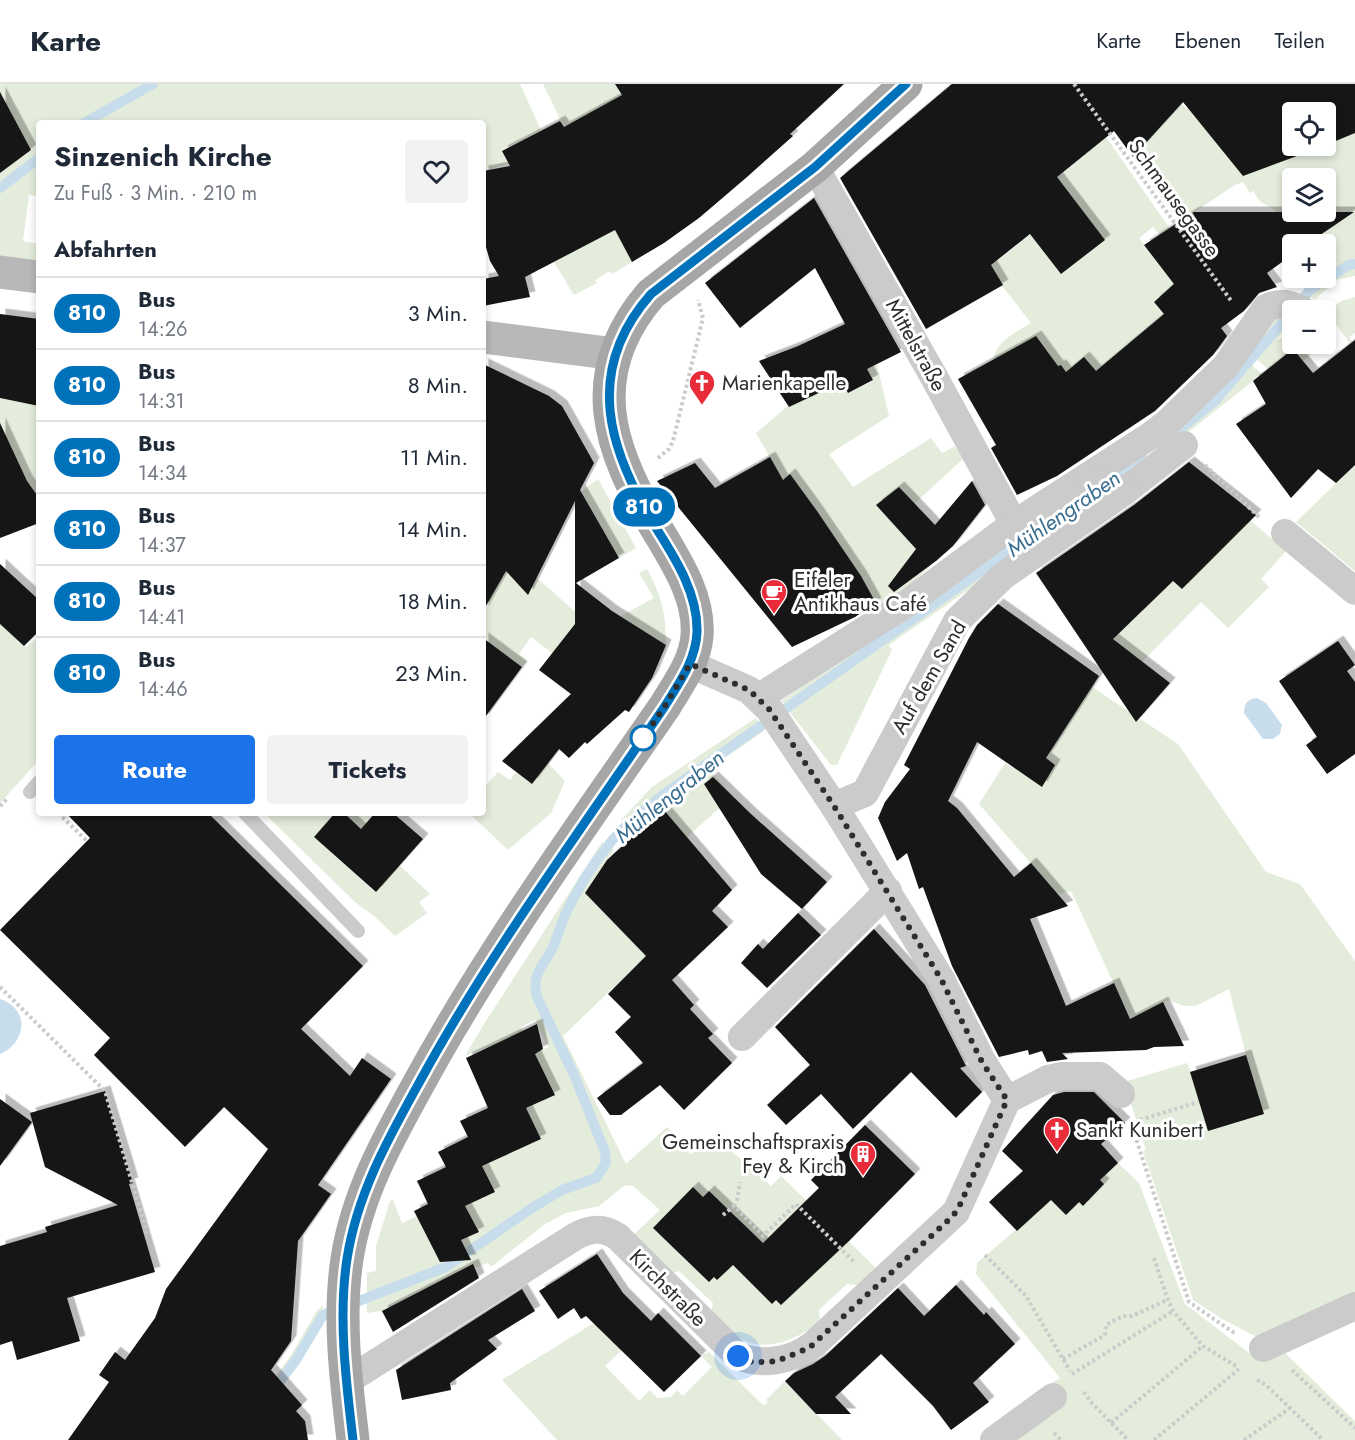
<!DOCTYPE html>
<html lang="de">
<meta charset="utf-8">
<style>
:root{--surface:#fff;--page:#f2f2f3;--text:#1f2937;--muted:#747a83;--line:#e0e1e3;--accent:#1a73e8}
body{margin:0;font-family:Jost,sans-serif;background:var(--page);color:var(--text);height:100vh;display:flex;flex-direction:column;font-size:22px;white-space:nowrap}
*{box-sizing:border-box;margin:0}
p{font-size:20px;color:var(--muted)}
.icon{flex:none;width:33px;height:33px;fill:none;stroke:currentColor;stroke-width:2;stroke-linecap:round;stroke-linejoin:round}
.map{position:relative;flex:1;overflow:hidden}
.drawer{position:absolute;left:36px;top:36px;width:450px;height:696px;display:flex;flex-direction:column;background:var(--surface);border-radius:6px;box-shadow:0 3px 9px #0003}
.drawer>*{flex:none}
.badge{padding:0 12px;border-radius:20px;font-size:21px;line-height:39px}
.buttons{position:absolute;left:1282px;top:18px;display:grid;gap:12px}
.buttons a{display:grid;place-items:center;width:54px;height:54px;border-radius:6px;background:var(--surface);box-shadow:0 3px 9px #0003;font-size:30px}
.you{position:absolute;width:30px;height:30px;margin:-15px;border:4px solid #fff;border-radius:50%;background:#1a73e8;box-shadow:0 0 0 9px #1a73e833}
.map>.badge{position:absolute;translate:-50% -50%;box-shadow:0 0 0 3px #fff}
h2{padding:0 18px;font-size:22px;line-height:54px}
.round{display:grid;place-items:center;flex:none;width:63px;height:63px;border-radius:6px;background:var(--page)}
.head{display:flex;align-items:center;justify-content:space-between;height:102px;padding:0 18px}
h1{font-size:28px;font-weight:700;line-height:45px}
.action{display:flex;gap:12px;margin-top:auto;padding:12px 18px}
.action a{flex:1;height:69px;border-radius:6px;background:var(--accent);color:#fff;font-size:24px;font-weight:700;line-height:69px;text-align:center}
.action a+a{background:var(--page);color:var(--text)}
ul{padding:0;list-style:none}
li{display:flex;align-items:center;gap:18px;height:72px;padding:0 18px;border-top:2px solid var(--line)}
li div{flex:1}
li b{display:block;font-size:22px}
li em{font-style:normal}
li .badge{min-width:66px;font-weight:700;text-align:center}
header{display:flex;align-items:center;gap:36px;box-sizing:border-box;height:84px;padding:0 30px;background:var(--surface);border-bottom:2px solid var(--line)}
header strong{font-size:28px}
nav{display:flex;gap:33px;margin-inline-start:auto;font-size:21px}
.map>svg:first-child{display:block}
</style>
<header>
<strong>Karte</strong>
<nav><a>Karte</a><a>Ebenen</a><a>Teilen</a></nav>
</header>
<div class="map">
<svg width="1355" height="1356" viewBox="0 0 1355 1356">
<defs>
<filter id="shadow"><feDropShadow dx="5.5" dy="-5.5" stdDeviation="0" flood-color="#0004"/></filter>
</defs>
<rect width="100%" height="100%" fill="#fff"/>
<g fill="#e4ecdb" fill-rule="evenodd">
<path d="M0 0H520L541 46 502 66 509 80 483 87V39H39V112L29 111 23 157 39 160V179L0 172V89L31 66 16 39 0 48Z"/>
<path d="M543 0H615L629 23 564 43Z"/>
<path d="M1216 0 1292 73 1355 49V192L1337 196 1314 216 1292 192 1265 148 1277 133C1274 121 1266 123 1259 116 1257 113 1255 110 1253 107L1250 109 1243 98 1235 101 1179 138 1145 91 1153 85 1133 59 1126 64 1120 55 1128 47 1160 43 1181 20 1188 25ZM1293 94H1326V128H1293ZM1293 160H1326V194H1293Z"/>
<path d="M1106 53 1203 192 1172 202 1154 218 1164 230 1078 304 1061 281 1028 299 993 276C997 256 1015 249 1031 239L988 184 1031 150 1057 93ZM1153 143 1174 169 1159 181 1139 154Z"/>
<path d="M599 114 632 178 612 190 610 187 595 196 597 199 574 211 554 178Z"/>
<path d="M1355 213V249L1349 253 1352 258 1350 259 1326 227 1342 217Z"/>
<path d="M1270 232 1288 236V240L1277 256 1293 247V260H1316V267L1303 277 1292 266 1268 285 1248 267Z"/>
<path d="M12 273 5 315 39 322V414L27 397 0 339V275Z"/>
<path d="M1243 273 1262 290 1182 353 1172 341Z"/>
<path d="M877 280 889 332 829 370 853 403 931 354 942 369 955 362 963 375 914 420 899 403 876 421 931 482 881 527C854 479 823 435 790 391L783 396 756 349 788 322 842 297 848 309 873 297 867 285Z"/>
<path d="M1355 381V487L1296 438Z"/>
<path d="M598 395 636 464 619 474 581 408Z"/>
<path d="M1088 405 1107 410 1034 460 1025 448Z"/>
<path d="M1250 436 1286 467 1261 495 1269 503 1228 544 1201 518 1142 578 1101 545 1131 538 1148 521 1136 510 1161 487 1182 505Z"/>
<path d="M1018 453 1027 465 889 561 892 566 837 681H831L781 617Z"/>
<path d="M483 458 520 479 597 547 552 569 531 553 519 570 527 576 522 583 494 562 483 570Z"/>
<path d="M647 485C662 513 666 529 666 561L621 532 654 514 639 489Z"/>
<path d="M0 540 26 563 39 552V676L0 719Z"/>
<path d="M1092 603 1178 660 1266 788 1300 800 1355 877V1213L1278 1247 1255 1252 1222 1235 1193 1216 1143 1067 1146 1066 1124 998 1187 979 1191 988 1246 971 1229 905 1196 922H1184L1169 916 1130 935 1071 807 1058 810 979 720 1005 679 1042 702 1055 681 1046 674Z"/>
<path d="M756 634 764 647 708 685 733 712 687 753 634 751 621 736 652 703Z"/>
<path d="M548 679 565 697 551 729 508 766 469 729H483V705L498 688 510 696 516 688 532 700Z"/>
<path d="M264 729H335L314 753 375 808 399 781 430 810 419 818 427 829 395 852 374 832 356 819Z"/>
<path d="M344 729H375L361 745Z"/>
<path d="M602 758 614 766 586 809 646 872 563 952 626 1080 667 1043 690 1070 719 1056 771 1102 781 1092 877 1185 859 1201 847 1200 819 1226 820 1238C799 1254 766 1270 740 1254 729 1247 720 1236 711 1228L713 1219 679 1187 670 1189 632 1152 660 1126 633 1102 625 1101 599 1122 566 1129 545 1140 491 1183 488 1179 449 1193 382 1227 367 1229V1189L376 1187V1162L390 1117 393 1116 402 1139 417 1132 436 1169 478 1148 465 1122 495 1108 474 1064 526 1024 555 1010 535 970 548 963 535 936 521 943 527 956 493 972 488 963 465 972 484 940Z"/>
<path d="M1118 1079 1139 1099 1185 1220 1261 1278 1282 1266 1355 1337V1356H1011L1044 1304 1060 1294 976 1190 977 1179 1051 1116 1066 1131 1079 1118 1101 1103 1104 1100 1100 1096Z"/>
<path d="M323 1221V1242L316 1247 301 1273 267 1321 225 1356 290 1273 316 1228Z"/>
<path d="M594 1239 622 1266 605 1282 639 1317 650 1306 657 1314 671 1313 677 1306 683 1312 712 1283 701 1272 709 1268 764 1322 768 1318 766 1316 785 1297 842 1356H557L502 1296Z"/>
</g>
<g fill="#c7ddec">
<path d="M1257 614 1266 619 1282 641 1280 650 1273 655H1263L1244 629C1244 620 1247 615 1257 614Z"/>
<path d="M0 915C30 925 27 958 0 970Z"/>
</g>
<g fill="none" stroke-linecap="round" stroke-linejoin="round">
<g stroke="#c7ddec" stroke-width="10">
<path d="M84 39 153 0"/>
<path d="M0 104 39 74"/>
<path d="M1174 350 1215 317 1311 205 1349 181 1355 180"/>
<path d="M272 1308 296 1276 323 1231 446 1183 532 1124 562 1106 596 1094 606 1079 605 1068 575 993 537 913C531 890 543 883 553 863 558 852 561 840 566 829 577 806 591 783 607 763 622 742 645 726 664 710L1142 374"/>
</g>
</g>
<g fill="#151515" filter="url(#shadow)">
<path d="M615 0H844L790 50 793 52 747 93 699 134 664 159 632 178 615 146 525 193 530 213 483 222V195L499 192 490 177 483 153V87L510 82 502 67 560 37 564 43 622 11Z"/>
<path d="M952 0H1355V49L1326 61V28H1293V62H1324L1243 92 1183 18 1133 73 1114 47 1057 93 1105 156 1061 190 1030 150 991 181 1003 201 926 245 840 94Z"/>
<path d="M0 8 31 66 0 89Z"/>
<path d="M814 114 901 268 867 285 873 296 848 309 842 298 789 323 759 277 798 262 845 240 815 184 740 244 705 199Z"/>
<path d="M1194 128H1354L1307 160H1293V170L1267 189 1277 203 1259 209 1244 227 1221 244 1227 252 1213 271 1155 327 1057 392 1017 411 991 364 996 361 958 295 1036 252 1058 282 1061 281 1066 288 1084 273 1096 287 1164 230 1154 218 1174 200 1144 161Z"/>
<path d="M0 230 39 235V322L0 314Z"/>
<path d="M1355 256V381L1336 399 1318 385 1291 414 1236 340 1266 320 1253 297 1293 265 1313 289Z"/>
<path d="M483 280 549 312 562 322 594 379 580 406 619 474 576 499 612 527 666 561 652 594 629 628 625 626 587 660 585 658 569 674 559 665 532 700 502 677 571 610 539 586 575 540V417L528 511 506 487 483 527Z"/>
<path d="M0 339 27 397 39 414V439L0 454Z"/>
<path d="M770 373 783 396 790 390 817 427 861 492 876 519 855 533 792 563 657 397 695 379 715 404Z"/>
<path d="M1189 378 1256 431 1182 505 1173 497 1113 555 1170 599 1136 638 1036 489 1134 421Z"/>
<path d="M972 397 985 421 953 462 936 477 894 508 888 502 916 465 876 421 899 403 935 441Z"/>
<path d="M0 480 39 516V547L24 562 0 540Z"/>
<path d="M998 520 1099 592 1046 674 1055 681 1042 703 977 658 948 717 957 724 1014 793 1031 779 1068 822 1030 835 1066 922 1114 899 1130 935 1163 918 1184 962 1154 963 1146 966 1062 969 1068 975 1047 978 1042 967 1029 971 1028 966 999 973 952 882 923 803 919 805 907 769 897 777 878 734 885 718 910 685 904 681 969 554 977 541Z"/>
<path d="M483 554 522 583 483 636Z"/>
<path d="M1338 557 1355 581 1347 587 1355 598V670L1327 690 1306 661 1317 653 1279 597Z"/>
<path d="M713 693 751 730 827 798 802 825 761 790 704 700Z"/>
<path d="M663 725 732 806 712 827 728 843 672 896 694 921 690 925 713 950 708 954 732 979 684 1026 660 1001 621 1031H610L597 1014 643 979 615 948 631 933 608 910 646 872 585 809 607 776Z"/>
<path d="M66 729H208L363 882 301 945 350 992 362 974 391 995 318 1101 331 1110 298 1157 291 1257 271 1286 302 1321 296 1327 305 1337 308 1356H68L109 1298 99 1291 115 1268 125 1276 155 1234 166 1205 268 1065 224 1023 185 1063 94 971 110 954 0 846 90 754Z"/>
<path d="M335 729H344L361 745 375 729H393L423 755 376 808 314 753Z"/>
<path d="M798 829 821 851 767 904 741 879 758 860 763 865Z"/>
<path d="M874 845 925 901 966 982 960 984 982 1008 956 1034 911 988 853 1045 821 1010 786 1041 767 1021 810 981 775 943Z"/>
<path d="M537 940 543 965 535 970 555 1011 526 1024 541 1055 482 1082 495 1108 465 1122 479 1148 461 1156 471 1176 440 1178 414 1127 428 1120 417 1097 446 1083 438 1068 468 1053 460 1037 488 1024 466 974Z"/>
<path d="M1246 971 1264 1030 1208 1047 1190 988Z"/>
<path d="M105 1007 133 1099 129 1100 155 1188 67 1214 80 1257 17 1276 12 1257 0 1261V1162L47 1148 45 1143 118 1121 45 1083 30 1029Z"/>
<path d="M1064 1008H1094L1125 1039 1101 1060 1118 1079 1100 1096 1104 1100 1083 1122 1079 1118 1066 1131 1051 1116 1017 1147 989 1118 1023 1087 1002 1067 1053 1011Z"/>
<path d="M0 1015 32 1038 0 1082Z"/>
<path d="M865 1041 915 1090 849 1157 781 1221 776 1216 772 1220 733 1181 717 1196 714 1193 709 1198 653 1144 693 1103 703 1113 709 1107 763 1159 819 1104 811 1096Z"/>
<path d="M597 1170 623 1209 651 1237 658 1229 701 1272 664 1308 586 1232 581 1235 574 1224 558 1235 539 1207Z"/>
<path d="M473 1180 479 1194 393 1248 382 1227Z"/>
<path d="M956 1201 984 1231 986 1228 1015 1260 973 1299 989 1318 951 1346 933 1322 881 1270 835 1313 851 1330H816L785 1297 794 1289 813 1280 825 1272 898 1204 924 1232Z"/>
<path d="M522 1205 535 1227 488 1256 497 1265 450 1299 451 1306 402 1316 396 1286Z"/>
</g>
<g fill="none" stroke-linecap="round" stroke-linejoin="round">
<g stroke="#cbcbcb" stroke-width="4" stroke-dasharray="3 3" stroke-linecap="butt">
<path d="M1074 0 1232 218"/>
<path d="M658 374 669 365 673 357 703 234 698 216"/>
<path d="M1205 381 1260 434"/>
<path d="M0 722 8 714"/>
<path d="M58 729 87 757"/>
<path d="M0 903 105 1007 147 1149"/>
<path d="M1140 1036 1198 1018"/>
<path d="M1131 1039 1189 1218 1236 1250"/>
<path d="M734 1122 737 1117 740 1098"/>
<path d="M723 1131 734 1122 763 1152 796 1120 855 1179"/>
<path d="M985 1171 1026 1212 1070 1287"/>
<path d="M1154 1174 1168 1216 1173 1227 1203 1262 1236 1282"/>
<path d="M1063 1275 1105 1251 1106 1241 1123 1232H1132L1167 1216"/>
<path d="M1292 1286 1355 1344"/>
<path d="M1072 1290 1173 1227"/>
<path d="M1257 1296 1266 1301 1323 1356"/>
<path d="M1084 1308 1091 1318 1128 1356"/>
<path d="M1111 1339 1203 1262"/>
<path d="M1054 1349 1061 1356"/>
<path d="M1154 1356 1239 1285"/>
<path d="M1244 1356 1290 1324"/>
</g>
<g stroke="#cbcbcb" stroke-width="14">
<path d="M30 708 39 698"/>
<path d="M245 729 358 847"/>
</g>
<g stroke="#cbcbcb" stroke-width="28">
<path d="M815 83 934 293 1014 440"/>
<path d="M1125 407 1184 361"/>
<path d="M1285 449 1355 507"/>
<path d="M690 580 749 606 769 625 834 722 941 895 982 977 1007 1016"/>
<path d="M758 614 909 518 1014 440 1150 352 1166 340 1226 282 1266 224C1280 217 1288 220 1301 225"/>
<path d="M834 722 865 709 957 537 1003 492 1125 407 1085 395"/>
<path d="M742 953 888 807"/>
<path d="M1263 1264 1355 1222"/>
<path d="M347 1297 576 1152C591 1144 604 1143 618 1153L738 1272C763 1282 792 1277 814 1260L956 1128 1007 1016 1048 995 1062 992H1100L1121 1010"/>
<path d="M994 1356 1053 1313"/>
</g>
<g stroke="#b8b8b8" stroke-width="33">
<path d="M0 188 39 193"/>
<path d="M483 253 615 270"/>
</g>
<path stroke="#a6a6a6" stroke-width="33" d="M353 1356C346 1297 338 1233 347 1175 357 1110 388 1055 419 999 491 867 580 745 665 622 678 600 695 578 697 552 700 514 677 479 658 447 608 366 582 290 651 210L815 83 906 0"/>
</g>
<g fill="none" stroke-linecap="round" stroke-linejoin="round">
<g stroke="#fff" stroke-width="14">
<path id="line" d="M353 1356C346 1297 338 1233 347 1175 357 1110 388 1055 419 999 491 867 581 746 665 622 679 599 696 576 697 548 698 511 677 477 658 447 609 368 582 288 651 210L815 83 906 0"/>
</g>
<use href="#line" stroke="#0072bc" stroke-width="9"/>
<path stroke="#2e2e2e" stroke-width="6" stroke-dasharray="0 10.8" d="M643 654 639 660 665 622 690 580 749 606 769 625 834 722 941 895 982 978 1007 1016 959 1123 953 1132 809 1264 777 1277 769 1278H752L738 1272"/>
</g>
<defs>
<g id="church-pin" transform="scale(1.35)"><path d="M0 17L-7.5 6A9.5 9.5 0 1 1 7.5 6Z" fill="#e92c39" stroke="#fff"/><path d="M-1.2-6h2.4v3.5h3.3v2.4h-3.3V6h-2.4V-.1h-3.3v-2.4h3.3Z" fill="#fff"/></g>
<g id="cafe-pin" transform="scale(1.35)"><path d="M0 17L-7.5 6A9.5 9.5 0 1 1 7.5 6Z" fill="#e92c39" stroke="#fff"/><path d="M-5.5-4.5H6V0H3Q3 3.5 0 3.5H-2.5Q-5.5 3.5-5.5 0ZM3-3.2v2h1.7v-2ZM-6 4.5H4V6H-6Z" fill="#fff"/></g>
<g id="building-pin" transform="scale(1.35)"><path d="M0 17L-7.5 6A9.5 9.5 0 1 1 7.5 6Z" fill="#e92c39" stroke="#fff"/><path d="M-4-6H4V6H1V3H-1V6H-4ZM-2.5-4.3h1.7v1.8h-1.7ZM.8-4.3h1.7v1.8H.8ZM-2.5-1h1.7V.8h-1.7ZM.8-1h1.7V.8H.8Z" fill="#fff"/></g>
</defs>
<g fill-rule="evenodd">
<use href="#church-pin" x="702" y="299"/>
<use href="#cafe-pin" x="774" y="508"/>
<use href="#church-pin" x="1057" y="1046"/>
<use href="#building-pin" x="863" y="1070"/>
</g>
<circle fill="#fff" stroke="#0072bc" stroke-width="3" cx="643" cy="654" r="12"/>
<g text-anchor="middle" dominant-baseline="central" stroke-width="6" stroke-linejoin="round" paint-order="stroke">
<g font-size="21" fill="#2e2e2e" stroke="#fff">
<text transform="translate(1174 114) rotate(54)">Schmausegasse</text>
<text transform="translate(916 261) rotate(61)">Mittelstraße</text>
<text transform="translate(929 593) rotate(-60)">Auf dem Sand</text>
<text transform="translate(668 1204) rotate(45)">Kirchstraße</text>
</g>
<g font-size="21" fill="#2e2e2e" stroke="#fff" text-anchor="start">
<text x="722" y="299">Marienkapelle</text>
<text x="794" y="496">Eifeler<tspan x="794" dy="24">Antikhaus Café</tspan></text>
<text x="1076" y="1046">Sankt Kunibert</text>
<text x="844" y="1058" text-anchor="end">Gemeinschaftspraxis<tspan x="844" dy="24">Fey &amp; Kirch</tspan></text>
</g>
<g font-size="22" font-style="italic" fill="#3a6f92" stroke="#fff">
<text transform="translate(1063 429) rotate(-35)">Mühlengraben</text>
<text transform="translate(669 712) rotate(-39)">Mühlengraben</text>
</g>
</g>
</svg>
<div class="buttons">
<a><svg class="icon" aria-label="locate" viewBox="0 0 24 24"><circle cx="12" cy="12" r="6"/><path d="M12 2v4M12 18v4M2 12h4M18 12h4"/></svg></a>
<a><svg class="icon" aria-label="layers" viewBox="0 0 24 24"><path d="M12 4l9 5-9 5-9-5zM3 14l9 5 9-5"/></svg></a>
<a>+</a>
<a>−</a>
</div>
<div class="you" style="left:738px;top:1272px"></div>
<b class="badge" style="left:644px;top:423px;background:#0072bc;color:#fff">810</b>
<section class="drawer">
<div class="head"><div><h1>Sinzenich Kirche</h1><p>Zu Fuß · 3 Min. · 210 m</p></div><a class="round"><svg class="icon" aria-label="heart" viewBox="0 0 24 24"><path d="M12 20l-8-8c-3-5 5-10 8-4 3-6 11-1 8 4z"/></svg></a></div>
<h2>Abfahrten</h2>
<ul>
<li><span class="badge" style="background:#0072bc;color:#fff">810</span><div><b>Bus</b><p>14:26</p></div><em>3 Min.</em></li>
<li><span class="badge" style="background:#0072bc;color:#fff">810</span><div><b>Bus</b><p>14:31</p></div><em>8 Min.</em></li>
<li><span class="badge" style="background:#0072bc;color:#fff">810</span><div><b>Bus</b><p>14:34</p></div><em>11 Min.</em></li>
<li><span class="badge" style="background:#0072bc;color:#fff">810</span><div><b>Bus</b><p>14:37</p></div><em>14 Min.</em></li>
<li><span class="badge" style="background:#0072bc;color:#fff">810</span><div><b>Bus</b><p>14:41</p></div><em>18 Min.</em></li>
<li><span class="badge" style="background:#0072bc;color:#fff">810</span><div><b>Bus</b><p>14:46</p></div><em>23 Min.</em></li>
</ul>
<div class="action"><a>Route</a><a>Tickets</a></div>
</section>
</div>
